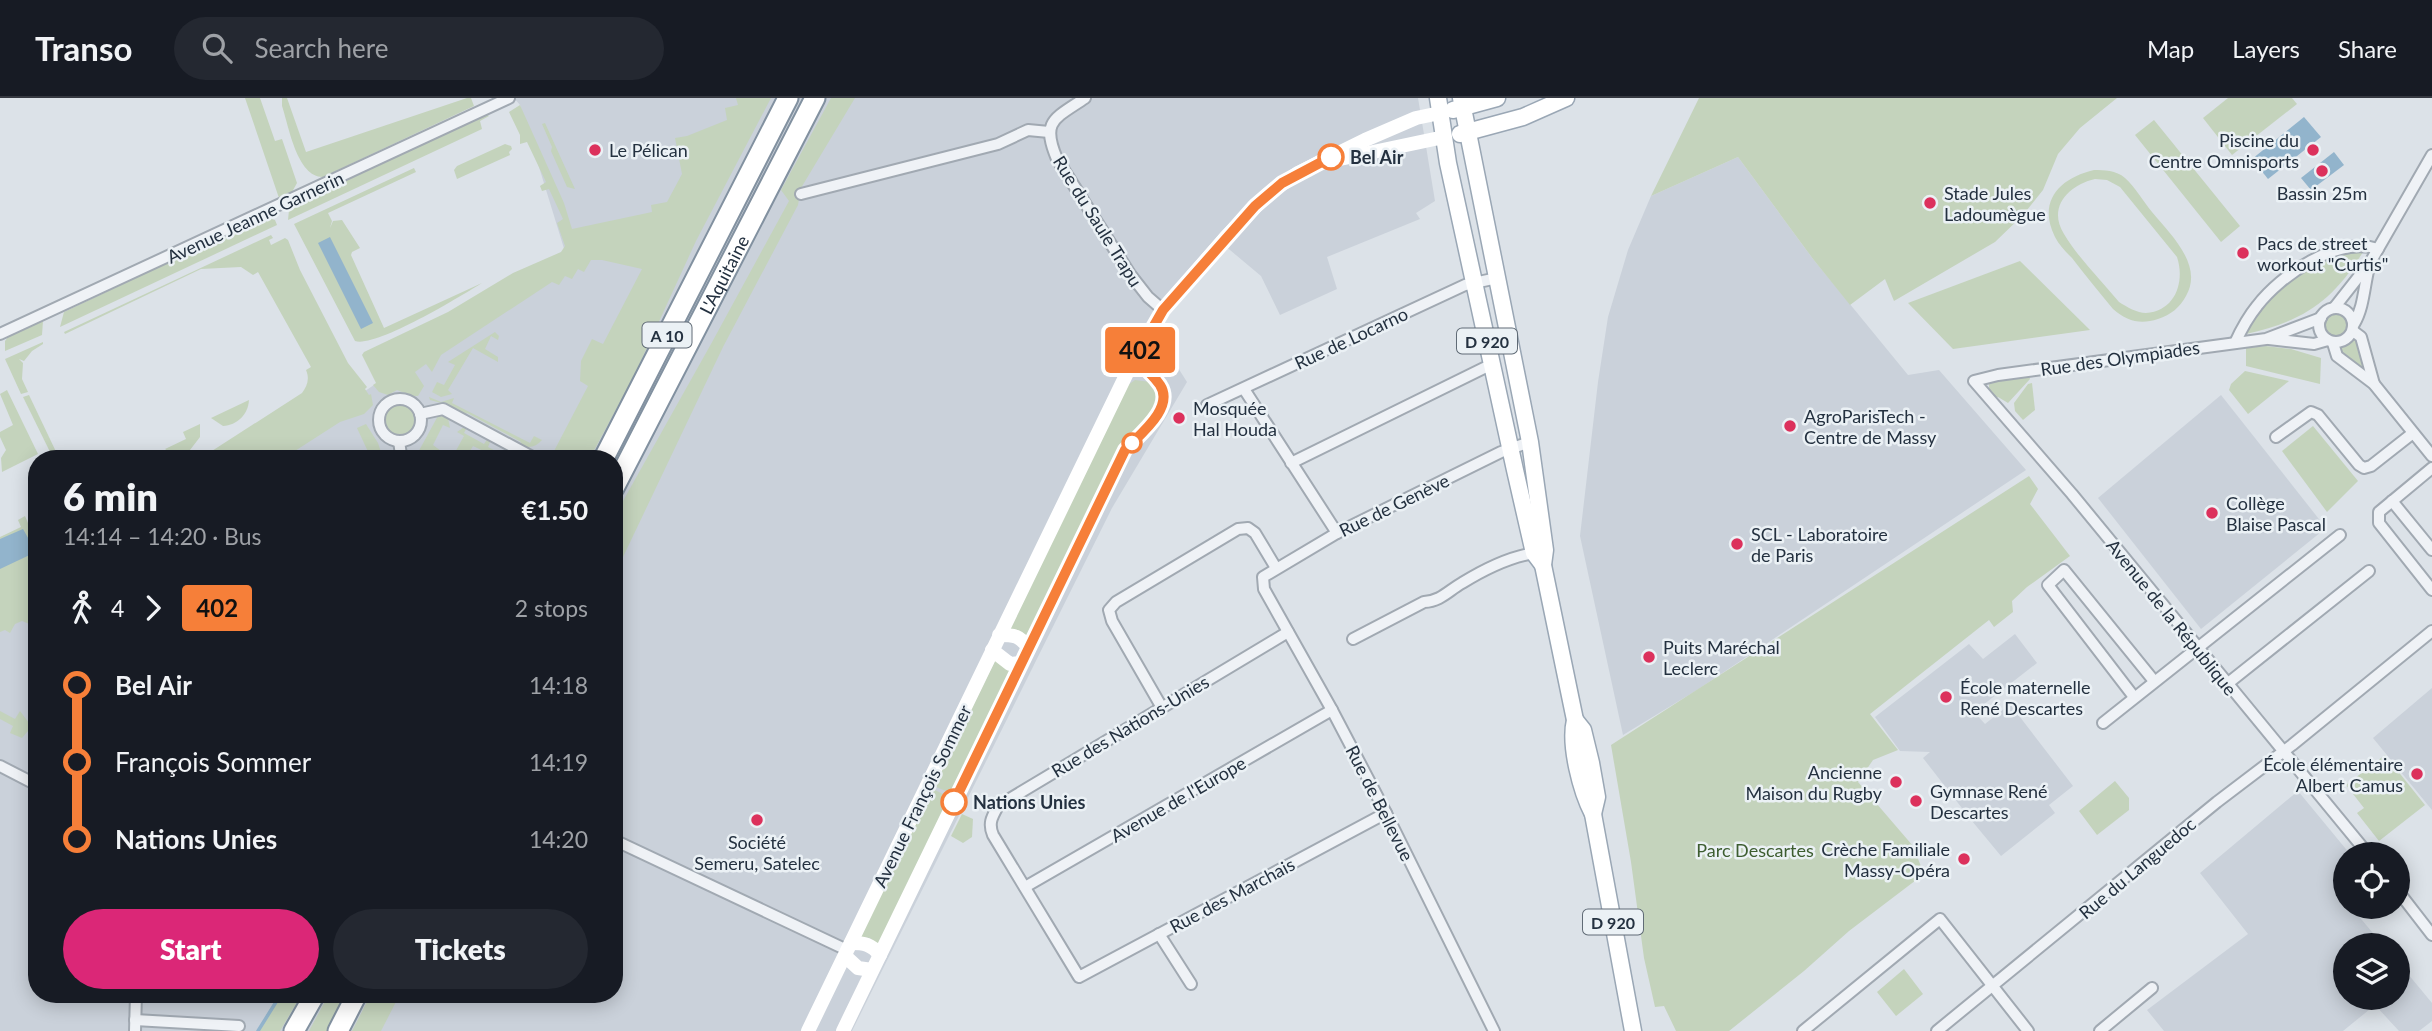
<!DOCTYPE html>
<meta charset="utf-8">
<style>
:root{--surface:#171b24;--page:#242831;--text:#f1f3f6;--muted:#9ea1a6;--line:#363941;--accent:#db2777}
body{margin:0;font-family:Lato,sans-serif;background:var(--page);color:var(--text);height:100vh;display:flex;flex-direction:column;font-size:26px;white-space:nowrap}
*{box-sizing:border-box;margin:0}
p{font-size:23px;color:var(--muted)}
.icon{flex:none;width:38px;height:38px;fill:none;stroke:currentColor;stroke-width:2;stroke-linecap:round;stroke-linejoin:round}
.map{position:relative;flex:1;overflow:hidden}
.panel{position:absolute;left:28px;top:352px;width:595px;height:553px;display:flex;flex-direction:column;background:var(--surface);border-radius:28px;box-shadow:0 4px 18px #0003}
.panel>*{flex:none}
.badge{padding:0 14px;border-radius:5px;font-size:24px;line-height:46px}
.buttons{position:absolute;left:2333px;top:744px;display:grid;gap:14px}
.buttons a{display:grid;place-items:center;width:77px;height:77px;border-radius:50%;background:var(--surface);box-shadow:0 4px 18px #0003;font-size:35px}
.map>.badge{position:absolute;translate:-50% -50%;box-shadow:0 0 0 4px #fff}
.legs{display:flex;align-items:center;gap:10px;height:77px;padding:0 35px;font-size:23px}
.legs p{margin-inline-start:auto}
.headline{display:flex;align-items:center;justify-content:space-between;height:119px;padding:0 35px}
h1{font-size:38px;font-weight:800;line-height:52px}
.button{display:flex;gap:14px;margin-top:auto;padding:14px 35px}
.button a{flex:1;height:80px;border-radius:42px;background:var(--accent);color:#fff;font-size:28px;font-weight:800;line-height:80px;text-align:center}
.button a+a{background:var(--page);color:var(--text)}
ul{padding:0 35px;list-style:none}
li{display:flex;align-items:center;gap:24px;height:77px;font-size:26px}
li i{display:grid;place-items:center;width:10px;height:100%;margin:0 9px;background:currentColor}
li i::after{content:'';width:18px;height:18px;margin:-9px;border:5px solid;border-radius:50%;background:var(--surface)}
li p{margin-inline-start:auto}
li:first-child i{background:linear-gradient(#0000 50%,currentColor 0)}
li:last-child i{background:linear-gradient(currentColor 50%,#0000 0)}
header{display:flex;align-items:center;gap:42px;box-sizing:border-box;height:98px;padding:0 35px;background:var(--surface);border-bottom:2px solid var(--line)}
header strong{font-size:33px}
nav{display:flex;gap:38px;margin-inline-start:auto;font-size:24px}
.search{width:490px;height:63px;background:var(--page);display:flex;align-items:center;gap:18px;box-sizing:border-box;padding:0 24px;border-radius:38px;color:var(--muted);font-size:26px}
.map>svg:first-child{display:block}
</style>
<header>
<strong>Transo</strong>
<div class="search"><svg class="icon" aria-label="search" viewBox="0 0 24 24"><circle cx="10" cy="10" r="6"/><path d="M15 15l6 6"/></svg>Search here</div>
<nav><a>Map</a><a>Layers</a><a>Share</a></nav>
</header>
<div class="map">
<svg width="2432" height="933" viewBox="0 0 2432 933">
<rect width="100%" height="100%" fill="#dce2e8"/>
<g fill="#cad1da">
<path d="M514 0H1418L1435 103 1416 115 1420 121 1327 159 1337 191 1280 217 1261 178 1224 147 1172 201 1156 235 1187 284 1112 410 852 933H0V524L37 507V896H614V360H266L566 157 520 7Z"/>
<path d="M1738 59 1813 161 1908 277 1939 272 2026 372 1697 592 1623 637 1580 438 1598 284 1608 219 1628 152 1651 98Z"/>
<path d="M2221 297 2326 430 2201 531 2098 400Z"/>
<path d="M2015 536 2037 565 1974 614 1985 626 2010 606 2073 688 2049 707 2055 715 2001 758 1972 723 1923 660 1930 654 1900 653 1875 619 1969 546 1983 561Z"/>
<path d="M2432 590V712L2373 640Z"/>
<path d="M2298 693 2350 756H2345V808L2351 809 2383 847H2345V900H2398V864L2432 905V923L2419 933H2399L2375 907 2343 933H2164L2147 912 2248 836 2200 775Z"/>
</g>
<g fill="#c4d3bc" fill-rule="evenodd">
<path d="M245 0H260L275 43 282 41 297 85 292 94 279 100Z"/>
<path d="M282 0H287L306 54 467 0H471L474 8 323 79C297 79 289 29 282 8Z"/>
<path d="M736 0H771L696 143 633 280 590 360H546L545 352 553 355 588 288 580 283 581 263 592 241 603 246 642 171 602 162H591L584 174 578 171 572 181 565 178 559 187 552 184 441 257 432 274 426 266 415 274 424 288 418 298H412L397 292 388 297 379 294 373 287 376 285 362 257 364 254 448 214 513 175 561 154 565 148 557 125 563 121 549 91 542 93 540 88 546 84 527 44 520 46V37L509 14 520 7 564 105 572 131 652 114 651 107 667 104 682 76 675 40 687 38 727 22 725 10 738 7Z"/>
<path d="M831 0H855L801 90 798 107 723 249 614 478V419L711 246 789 103 781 92Z"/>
<path d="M1699 0H2117L2080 30 2058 56 2043 92 2023 117 1995 144 1894 203 1885 181 1850 207 1813 161 1738 59 1651 98Z"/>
<path d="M2228 0H2292L2297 6 2232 57 2203 20Z"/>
<path d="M486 16 489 18 480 23 482 31 288 122 289 112 295 105Z"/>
<path d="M2154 22 2240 128 2221 144 2135 37Z"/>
<path d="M545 25 575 91 567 89 551 53 552 49 542 26Z"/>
<path d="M505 46 511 48 512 51 509 54 510 57 457 81 454 72 457 68Z"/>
<path d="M414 70 416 74 328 115 332 123 330 130 333 123 342 122 360 150 352 154 351 157 384 230 482 185C461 198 376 250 355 243L294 126Z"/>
<path d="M2094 72C2104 72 2116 72 2125 80 2135 89 2143 103 2152 114 2170 136 2204 167 2186 198 2180 209 2171 217 2158 221 2140 227 2127 223 2113 211 2099 194 2085 177 2072 160 2066 154 2059 147 2055 139 2037 103 2060 80 2094 72ZM2095 81 2107 82 2120 89 2177 159C2185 183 2176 213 2146 215 2137 215 2127 209 2119 204 2101 182 2079 161 2064 136 2047 109 2069 87 2095 81Z"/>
<path d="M268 120 275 122 277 127 60 229 64 214 258 122Z"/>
<path d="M271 137 273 140 269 142 271 147 285 140 288 142 300 172 348 265 367 289 365 291 369 297 371 296 373 307 364 316 340 324 284 360H201L302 295C307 288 310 281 306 272L311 269 258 174 253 177 241 169 201 171 65 236 64 234Z"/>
<path d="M2351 154H2363C2333 203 2302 224 2246 236 2260 193 2309 164 2351 154Z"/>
<path d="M2020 163 2090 232 1953 251 1908 205Z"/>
<circle cx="2336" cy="227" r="12"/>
<path d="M43 223 42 237 5 253V243L8 239Z"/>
<path d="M495 234 499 238 498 242 491 238 485 251 498 259V264L473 250 448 292 452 296 441 299 432 294 437 284 444 287 455 267 448 264Z"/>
<path d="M2354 240H2356L2369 278 2341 257 2337 249Z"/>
<path d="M43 244V246L32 253 24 263 19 261 23 265 22 281 28 294 21 296 5 261Z"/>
<path d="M2266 248 2291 251 2321 260 2320 286 2246 268V250Z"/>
<path d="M2245 273 2289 283 2248 316 2229 292 2231 286Z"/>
<path d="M2029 277 2030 281 2008 305 1998 299 1994 301 1989 294V286L1995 282Z"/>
<path d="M1135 282 1150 284 1159 299 1029 541 1020 533 1009 531 1128 287Z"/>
<path d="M2032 285 2035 312 2023 322 2015 313 2014 305 2028 286Z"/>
<path d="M7 292 38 356 2 374 1 360 6 352 0 339V334L13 327 0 296Z"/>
<path d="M29 297 59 360H53L23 299Z"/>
<path d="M429 299 441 304 454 300 452 305 530 345 534 338 542 342C536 349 529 351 520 347L521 344 467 315 465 318 441 305 430 302Z"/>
<path d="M249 302C248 317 237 327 223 328L211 320Z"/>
<circle cx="400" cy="322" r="15"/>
<path d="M439 316 448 320 450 330 443 327 433 347 445 356 453 358 464 338 457 334 464 329H467L464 335 484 346 488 340 491 342 488 349 509 360H498L473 348 466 360H415Z"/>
<path d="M200 326V339L190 352 173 357 165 351 186 341 183 334Z"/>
<path d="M366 326 378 345 383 360H371L357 330Z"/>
<path d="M2313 328 2358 383 2327 414 2282 353Z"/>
<path d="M2029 378 2038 391 2030 406 2070 458 2027 489 2012 503 2013 514 1994 529 1989 522 1870 616 1898 652 1873 662 1858 684 1913 748 1924 776 1849 833 1804 873 1729 933H1676L1664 908 1655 909 1644 860 1631 764 1611 647Z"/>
<path d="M25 418 28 425 37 421V529L22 523 15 526 10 535 5 532 0 534V439L21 429 18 422Z"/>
<path d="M996 561 1012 570 951 695 936 689 935 685Z"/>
<path d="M20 613 29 625 28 633 22 640 10 635 13 628 0 621V613L15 621Z"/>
<path d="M2385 657 2425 707 2379 743 2357 715 2364 710 2346 687Z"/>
<path d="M2115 683 2129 700V712L2097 737 2079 713Z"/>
<path d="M935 692 949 699 880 849 870 840 860 839 931 693Z"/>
<path d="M962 716 973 721 972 739 963 745 951 738Z"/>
<path d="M1904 871 1923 896 1896 918 1877 894Z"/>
<path d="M279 896H302L280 933H257Z"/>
<path d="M329 896H346L327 933H309Z"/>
<path d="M371 896H400L381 933H352Z"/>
</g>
<g fill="#92b4cc">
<path d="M2304 19 2321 39 2268 81 2252 61Z"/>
<path d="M2334 54 2344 67 2311 92 2301 80Z"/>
<path d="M330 139 373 225 361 231 318 145Z"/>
<path d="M23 431 36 454 0 471V441Z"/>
</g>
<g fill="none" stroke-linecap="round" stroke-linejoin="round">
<path stroke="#92b4cc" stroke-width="3.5" d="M258 933 281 896"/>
<g stroke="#a1a9b2" stroke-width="14">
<g id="street">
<path d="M1085 0C1054 21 1041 23 1057 61L1130 176 1148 199 1163 212"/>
<path d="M801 96 998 46 1028 32 1049 34"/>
<circle cx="2336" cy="227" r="17"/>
<path d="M2334 210 2371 163 2432 57"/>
<path d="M2321 220 2266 241 1998 277 1974 283 2072 396 2368 756"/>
<path d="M2354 226C2364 209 2364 188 2369 169"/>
<path d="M2353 233 2361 239 2374 286"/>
<path d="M0 236 509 0"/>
<path d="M2269 241 2314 246 2328 242"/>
<path d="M2235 245C2241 232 2248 219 2257 208 2281 177 2337 138 2378 151"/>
<path d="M2333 245 2337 258 2374 286 2432 358"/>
<path d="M1244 291 1337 435"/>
<circle cx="400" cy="322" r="21"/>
<path d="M1207 307 1465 187 1497 180"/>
<path d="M420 316 443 311 534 360"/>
<path d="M2276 339 2311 314 2318 317 2359 367 2364 370 2371 368 2413 335"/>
<path d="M399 343 401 357 399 360"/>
<path d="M1291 365 1484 270 1493 268"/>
<path d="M2432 370 2379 414V425L2432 492"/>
<path d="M2392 403 2432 452"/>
<path d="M1288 534 998 708C992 719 988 725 993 737L1079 879 1386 715"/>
<path d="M1353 541 1424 504C1441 503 1448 493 1462 485 1483 472 1509 459 1534 455"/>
<path d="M2227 586 2369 473"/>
<path d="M2134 599 2048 487 2064 472 2154 583"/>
<path d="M1161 608 1112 523 1109 512 1116 504 1238 431 1248 430 1255 435 1276 470"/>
<path d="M2103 625 2340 437"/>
<path d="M0 668 37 687"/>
<path d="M614 742 847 852"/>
<path d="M1025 789 1332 612"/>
<path d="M2398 793 2432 837"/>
<path d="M1159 836 1191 886"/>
<path d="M135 922 239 928"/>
<path d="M135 933 136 896"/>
<path d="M1494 933 1386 715 1332 612 1264 491 1263 479 1337 435 1501 354 1530 344"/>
<path d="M1803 933 1940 821 2028 933"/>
<path d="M1937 933 2217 704 2292 647 2432 533"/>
<path d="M2100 933 2152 890"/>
</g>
</g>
<g stroke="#9aa7b5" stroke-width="19">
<g id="primary">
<path d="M1438 0 1448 65 1515 372 1534 455 1543 467"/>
<path d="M1461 0 1530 344 1545 452 1543 467 1575 622C1569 647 1581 693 1593 716L1633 933"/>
<path d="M1453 12 1497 0"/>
<path d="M1460 36 1523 19 1566 0"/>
<path d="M1575 622 1583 632 1591 665 1597 699 1593 716"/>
</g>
</g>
<g stroke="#8291a0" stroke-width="23">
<g id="highway">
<path d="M604 360 788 0"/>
<path id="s1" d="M614 390 815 0"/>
<path d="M294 933 315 896"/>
<path d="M338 933 357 896"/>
</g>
</g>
<use href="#street" stroke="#eff2f6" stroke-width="10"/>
<g stroke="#fff" stroke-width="14">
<path d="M1340 61 1444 39"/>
<path d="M999 537C1014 537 1020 537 1029 551"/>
<path d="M992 552 1010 566 1021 565"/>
<path d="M851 845C864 845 871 846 880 857"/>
<path d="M845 858 858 870 872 872"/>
<path d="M808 933 1128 273 1163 212 1225 140 1268 96 1298 75 1365 42 1416 20 1440 15"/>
<path d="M843 933 1125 352C1139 336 1175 310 1160 287 1150 271 1145 275 1139 254"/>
</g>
<use href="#primary" stroke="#fff" stroke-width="16"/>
<use href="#highway" stroke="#fff" stroke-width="19"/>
</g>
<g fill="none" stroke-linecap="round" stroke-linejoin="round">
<g stroke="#fff" stroke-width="16">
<path id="line-1" d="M954 704 1125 352C1139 337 1175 310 1160 287 1149 271 1144 275 1139 254L1163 212 1255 108 1282 85 1331 59"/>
</g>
<use href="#line-1" stroke="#f67f39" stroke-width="10"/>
</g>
<g fill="#dc315c" stroke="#ebf1f5" stroke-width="2.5">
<circle cx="595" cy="52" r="7"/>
<circle cx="2313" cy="52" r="7"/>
<circle cx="2322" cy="73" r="7"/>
<circle cx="1930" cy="105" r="7"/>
<circle cx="2243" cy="155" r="7"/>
<circle cx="1179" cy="320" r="7"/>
<circle cx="1790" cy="328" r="7"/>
<circle cx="2212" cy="415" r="7"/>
<circle cx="1737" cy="446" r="7"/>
<circle cx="1649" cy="559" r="7"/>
<circle cx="1946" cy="599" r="7"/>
<circle cx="2417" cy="676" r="7"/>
<circle cx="1896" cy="684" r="7"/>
<circle cx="1916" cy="703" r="7"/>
<circle cx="757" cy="722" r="7"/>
<circle cx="1964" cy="761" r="7"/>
</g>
<g fill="#fff" stroke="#f67f39" stroke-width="3.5">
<circle cx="1331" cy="59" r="12"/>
<circle cx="1132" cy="345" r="9"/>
<circle cx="954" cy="704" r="12"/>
</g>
<g text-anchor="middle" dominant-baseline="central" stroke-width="5" stroke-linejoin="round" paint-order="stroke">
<g fill="#ebf1f5" stroke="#606b76" stroke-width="2">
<rect x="642.5" y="224.5" width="49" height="25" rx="5"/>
<rect x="1457" y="230.5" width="60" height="25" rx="5"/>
<rect x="1583" y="811.5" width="60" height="25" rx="5"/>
</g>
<g font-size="16" font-weight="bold" fill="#243140">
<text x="667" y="237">A 10</text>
<text x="1487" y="243">D 920</text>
<text x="1613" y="824">D 920</text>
</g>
<g font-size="18" fill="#243140" stroke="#ebf1f5" text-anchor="start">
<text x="2299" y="42" text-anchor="end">Piscine du<tspan x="2299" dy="21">Centre Omnisports</tspan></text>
<text x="609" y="52">Le Pélican</text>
<text x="1944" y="95">Stade Jules<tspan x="1944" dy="21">Ladoumègue</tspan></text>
<text x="2322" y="95" text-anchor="middle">Bassin 25m</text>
<text x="2257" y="145">Pacs de street<tspan x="2257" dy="21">workout "Curtis"</tspan></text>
<text x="1193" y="310">Mosquée<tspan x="1193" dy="21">Hal Houda</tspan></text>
<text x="1804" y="318">AgroParisTech -<tspan x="1804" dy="21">Centre de Massy</tspan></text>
<text x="2226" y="405">Collège<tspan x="2226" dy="21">Blaise Pascal</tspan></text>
<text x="1751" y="436">SCL - Laboratoire<tspan x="1751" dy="21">de Paris</tspan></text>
<text x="1663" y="549">Puits Maréchal<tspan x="1663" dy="21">Leclerc</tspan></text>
<text x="1960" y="589">École maternelle<tspan x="1960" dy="21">René Descartes</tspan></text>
<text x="2403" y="666" text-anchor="end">École élémentaire<tspan x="2403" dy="21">Albert Camus</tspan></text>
<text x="1882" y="674" text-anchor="end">Ancienne<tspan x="1882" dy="21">Maison du Rugby</tspan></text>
<text x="1930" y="693">Gymnase René<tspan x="1930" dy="21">Descartes</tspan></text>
<text x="757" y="744" text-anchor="middle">Société<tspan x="757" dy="21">Semeru, Satelec</tspan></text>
<text x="1950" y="751" text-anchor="end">Crèche Familiale<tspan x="1950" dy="21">Massy-Opéra</tspan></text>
</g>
<g font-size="18" font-weight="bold" fill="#243140" stroke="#ebf1f5" text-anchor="start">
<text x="1350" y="59">Bel Air</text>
<text x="973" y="704">Nations Unies</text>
</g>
<g font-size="18" fill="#243140" stroke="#ebf1f5">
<text transform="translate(255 119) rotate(-25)">Avenue Jeanne Garnerin</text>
<text transform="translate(1098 123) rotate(58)">Rue du Saule Trapu</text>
<text stroke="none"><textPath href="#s1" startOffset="240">L'Aquitaine</textPath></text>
<text transform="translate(1351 240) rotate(-25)">Rue de Locarno</text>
<text transform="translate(2120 260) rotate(-8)">Rue des Olympiades</text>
<text transform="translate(1394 407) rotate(-26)">Rue de Genève</text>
<text transform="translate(2172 519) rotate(51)">Avenue de la République</text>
<text transform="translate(1130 628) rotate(-31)">Rue des Nations-Unies</text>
<text transform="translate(922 698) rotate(-64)">Avenue François Sommer</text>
<text transform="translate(1178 701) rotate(-30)">Avenue de l'Europe</text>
<text transform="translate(1380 705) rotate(63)">Rue de Bellevue</text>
<text transform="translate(2137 770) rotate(-40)">Rue du Languedoc</text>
<text transform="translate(1232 797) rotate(-28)">Rue des Marchais</text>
</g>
<g font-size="18" fill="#3d5d30" stroke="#ebf1f5">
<text x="1755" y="752">Parc Descartes</text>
</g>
</g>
</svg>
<div class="buttons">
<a><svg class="icon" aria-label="locate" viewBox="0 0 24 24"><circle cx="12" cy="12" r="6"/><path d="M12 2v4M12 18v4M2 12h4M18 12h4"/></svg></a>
<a><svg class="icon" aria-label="layers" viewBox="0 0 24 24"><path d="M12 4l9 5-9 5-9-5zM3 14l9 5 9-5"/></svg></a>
</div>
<b class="badge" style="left:1140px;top:252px;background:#f67f39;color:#111">402</b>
<section class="panel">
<div class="headline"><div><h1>6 min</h1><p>14:14 – 14:20 · Bus</p></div><b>€1.50</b></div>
<div class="legs"><svg class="icon" aria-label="walk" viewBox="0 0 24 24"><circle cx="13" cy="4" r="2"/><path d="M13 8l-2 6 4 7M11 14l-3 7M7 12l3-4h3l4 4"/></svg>4<svg class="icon" aria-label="forward" viewBox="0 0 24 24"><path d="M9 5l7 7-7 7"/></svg><b class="badge" style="background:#f67f39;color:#111">402</b><p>2 stops</p></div>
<ul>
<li><i style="color:#f67f39"></i><b>Bel Air</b><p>14:18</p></li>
<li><i style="color:#f67f39"></i><span>François Sommer</span><p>14:19</p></li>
<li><i style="color:#f67f39"></i><b>Nations Unies</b><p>14:20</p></li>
</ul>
<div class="button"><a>Start</a><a>Tickets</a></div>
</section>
</div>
